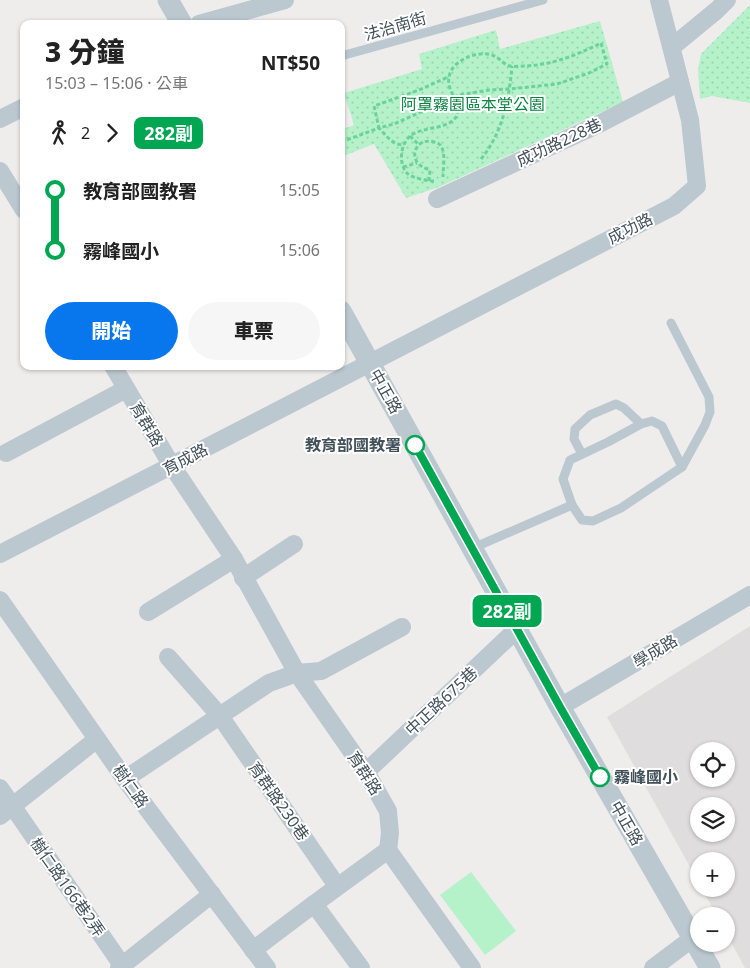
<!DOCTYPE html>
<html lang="zh-TW">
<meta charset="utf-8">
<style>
:root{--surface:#fff;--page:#f6f6f6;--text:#222;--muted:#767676;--accent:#0876ed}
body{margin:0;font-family:"Noto Sans","Noto Sans TC",sans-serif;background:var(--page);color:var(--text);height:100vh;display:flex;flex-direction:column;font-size:19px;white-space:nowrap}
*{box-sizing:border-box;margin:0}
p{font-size:16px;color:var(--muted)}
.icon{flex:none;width:28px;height:28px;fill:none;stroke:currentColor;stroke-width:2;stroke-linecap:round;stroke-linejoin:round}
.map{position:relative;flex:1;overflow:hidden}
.panel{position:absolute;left:20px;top:20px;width:325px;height:350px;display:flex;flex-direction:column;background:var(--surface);border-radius:10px;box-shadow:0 1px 4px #0004}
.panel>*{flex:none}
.badge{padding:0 10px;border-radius:8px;font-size:18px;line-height:32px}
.controls{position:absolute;left:690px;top:742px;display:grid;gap:10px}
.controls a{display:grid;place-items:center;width:45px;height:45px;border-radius:50%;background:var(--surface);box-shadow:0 1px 4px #0004;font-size:25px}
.map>.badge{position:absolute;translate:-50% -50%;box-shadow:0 0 0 2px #fff}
.legs{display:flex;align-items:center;gap:8px;height:55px;padding:0 25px;font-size:16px}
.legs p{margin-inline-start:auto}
.summary{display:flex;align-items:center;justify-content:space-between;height:85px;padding:0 25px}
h1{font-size:28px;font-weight:800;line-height:38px}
.action{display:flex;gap:10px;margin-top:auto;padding:10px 25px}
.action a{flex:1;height:58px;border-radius:30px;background:var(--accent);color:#fff;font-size:20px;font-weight:800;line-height:58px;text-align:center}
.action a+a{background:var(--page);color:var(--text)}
ul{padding:0 25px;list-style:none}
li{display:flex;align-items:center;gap:18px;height:60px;font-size:19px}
li i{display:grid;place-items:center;width:8px;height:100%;margin:0 6px;background:currentColor}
li i::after{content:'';width:12px;height:12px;margin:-6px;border:4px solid;border-radius:50%;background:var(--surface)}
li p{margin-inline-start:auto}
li:first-child i{background:linear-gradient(#0000 50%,currentColor 0)}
li:last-child i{background:linear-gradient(currentColor 50%,#0000 0)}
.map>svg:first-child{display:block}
</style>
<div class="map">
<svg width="750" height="968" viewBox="0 0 750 968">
<defs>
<pattern id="park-dots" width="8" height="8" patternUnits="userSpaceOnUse" patternTransform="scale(1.25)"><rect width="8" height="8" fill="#b5f2ca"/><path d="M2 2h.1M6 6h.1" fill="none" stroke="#9dd1b0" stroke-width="1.8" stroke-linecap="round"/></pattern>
</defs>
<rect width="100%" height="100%" fill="#efecec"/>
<path fill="#e0ddde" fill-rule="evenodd" d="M750 626V968H745L726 933V916H717L702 889H726V861H699V883L607 717ZM699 751H726V779H699ZM699 806H726V834H699Z"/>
<path fill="#b5f2ca" d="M471 872 516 931 485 955 440 895Z"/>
<g fill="url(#park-dots)">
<path d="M750 5V103L712 96 700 99 698 70 701 54Z"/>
<path d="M600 21 623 102 439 187 406 198 374 144 341 157V130L354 125 344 93 422 69 419 54 496 30 500 49Z"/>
</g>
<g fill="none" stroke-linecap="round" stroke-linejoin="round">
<g stroke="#6ad39b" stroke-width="3" stroke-dasharray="4 2.5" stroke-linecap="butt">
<path d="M410 136 419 145"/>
<path d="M341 142 379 128C387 136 392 145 404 145"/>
<path d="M481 159C503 132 509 99 512 66"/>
<path d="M403 167 417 163"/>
<path d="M429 181 430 170C404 163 415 136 434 142 437 143 439 143 441 146 446 154 443 168 443 177"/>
<path d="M434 181C427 181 413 178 408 174 398 165 400 145 410 136 422 126 451 130 457 115 462 99 442 90 451 71 454 65 461 60 468 57 475 54 487 52 494 56 500 58 504 65 510 66 514 67 520 66 525 66 552 65 577 55 601 43L607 64 589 73 557 84 510 89 489 90 459 95 394 124 379 128 374 106 419 90 448 77"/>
</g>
<g stroke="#bbc8d0" stroke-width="9">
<path d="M341 56 543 0"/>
<path d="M582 454 574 439 575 429 590 415 616 404 624 408 641 424"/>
<path d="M572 505 563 479 570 460 608 442 641 424 652 421 662 426 682 467"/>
<path d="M473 548 572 505 582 520 593 521 621 508 682 467 705 425 710 412 709 397 671 323"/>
</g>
<g stroke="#bbc8d0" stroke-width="18">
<path d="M199 24 285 0"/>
<path d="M672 47 717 10 727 0"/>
<path d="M0 119 24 107"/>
<path d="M0 171 24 210"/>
<path d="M437 199 599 124 680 82"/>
<path d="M113 366 172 466 234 559 297 673 366 772 388 811 390 833 388 850 314 904 253 950"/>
<path d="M6 453 126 389"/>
<path d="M0 554C225 439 449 321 674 206L697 186 690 120 659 0"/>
<path d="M243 578 294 544"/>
<path d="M0 600 125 779 267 968"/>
<path d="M148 612 234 559"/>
<path d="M168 657 220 716 337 886"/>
<path d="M560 707 750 595"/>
<path d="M366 772 517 629"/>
<path d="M125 779 269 683 297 673 321 671 402 627"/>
<path d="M0 788 124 968"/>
<path d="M0 816 97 739"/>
<path d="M388 850 472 968"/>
<path d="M314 904 361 968"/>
<path d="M119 968 212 894"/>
<path d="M653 968 693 938"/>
</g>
<g stroke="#bbc8d0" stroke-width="21">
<path d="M168 0 182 24"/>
<path d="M341 311 560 707 710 968"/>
</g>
</g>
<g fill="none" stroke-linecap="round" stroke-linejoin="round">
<g stroke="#fff" stroke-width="11">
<path id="line-1" d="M415 445 560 707 600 777"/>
</g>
<use href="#line-1" stroke="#00a651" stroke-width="8"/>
</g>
<g fill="#fff" stroke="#00a651" stroke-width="2.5">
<circle cx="415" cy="445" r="9"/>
<circle cx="600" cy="777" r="9"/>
</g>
<g text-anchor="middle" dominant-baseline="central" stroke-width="4" stroke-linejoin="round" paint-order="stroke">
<g font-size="16" fill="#43515b" stroke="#fff">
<text transform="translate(395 26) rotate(-16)">法治南街</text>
<text transform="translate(559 142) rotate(-25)">成功路228巷</text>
<text transform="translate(630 228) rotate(-27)">成功路</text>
<text transform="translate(386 391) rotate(61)">中正路</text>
<text transform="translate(147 424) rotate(59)">育群路</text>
<text transform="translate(185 459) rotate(-28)">育成路</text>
<text transform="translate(655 651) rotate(-31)">學成路</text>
<text transform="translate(441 701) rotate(-43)">中正路675巷</text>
<text transform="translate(365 773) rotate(57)">育群路</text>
<text transform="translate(131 786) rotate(54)">樹仁路</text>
<text transform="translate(279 801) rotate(55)">育群路230巷</text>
<text transform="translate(627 823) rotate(60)">中正路</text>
<text transform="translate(68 887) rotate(55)">樹仁路166巷2弄</text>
</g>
<g font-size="16" fill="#0e8243" stroke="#fff">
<text x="473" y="104">阿罩霧園區本堂公園</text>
</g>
<g font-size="16" font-weight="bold" fill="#43515b" stroke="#fff" text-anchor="end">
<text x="401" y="445">教育部國教署</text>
<text x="614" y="777" text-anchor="start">霧峰國小</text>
</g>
</g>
</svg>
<div class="controls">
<a><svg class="icon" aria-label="locate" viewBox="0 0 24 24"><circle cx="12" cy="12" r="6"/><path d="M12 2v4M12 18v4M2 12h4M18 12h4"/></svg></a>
<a><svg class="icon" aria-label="layers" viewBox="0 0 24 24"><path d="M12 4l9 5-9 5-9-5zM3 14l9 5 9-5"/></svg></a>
<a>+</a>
<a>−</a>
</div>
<b class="badge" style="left:507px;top:611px;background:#00a651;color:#fff">282副</b>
<section class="panel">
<div class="summary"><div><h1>3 分鐘</h1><p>15:03 – 15:06 · 公車</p></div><b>NT$50</b></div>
<div class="legs"><svg class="icon" aria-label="walk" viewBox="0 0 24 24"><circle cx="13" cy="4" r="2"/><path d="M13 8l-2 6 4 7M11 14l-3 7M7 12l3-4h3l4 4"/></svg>2<svg class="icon" aria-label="forward" viewBox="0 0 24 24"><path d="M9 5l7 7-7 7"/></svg><b class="badge" style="background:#00a651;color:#fff">282副</b></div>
<ul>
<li><i style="color:#00a651"></i><b>教育部國教署</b><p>15:05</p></li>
<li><i style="color:#00a651"></i><b>霧峰國小</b><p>15:06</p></li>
</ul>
<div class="action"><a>開始</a><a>車票</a></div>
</section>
</div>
